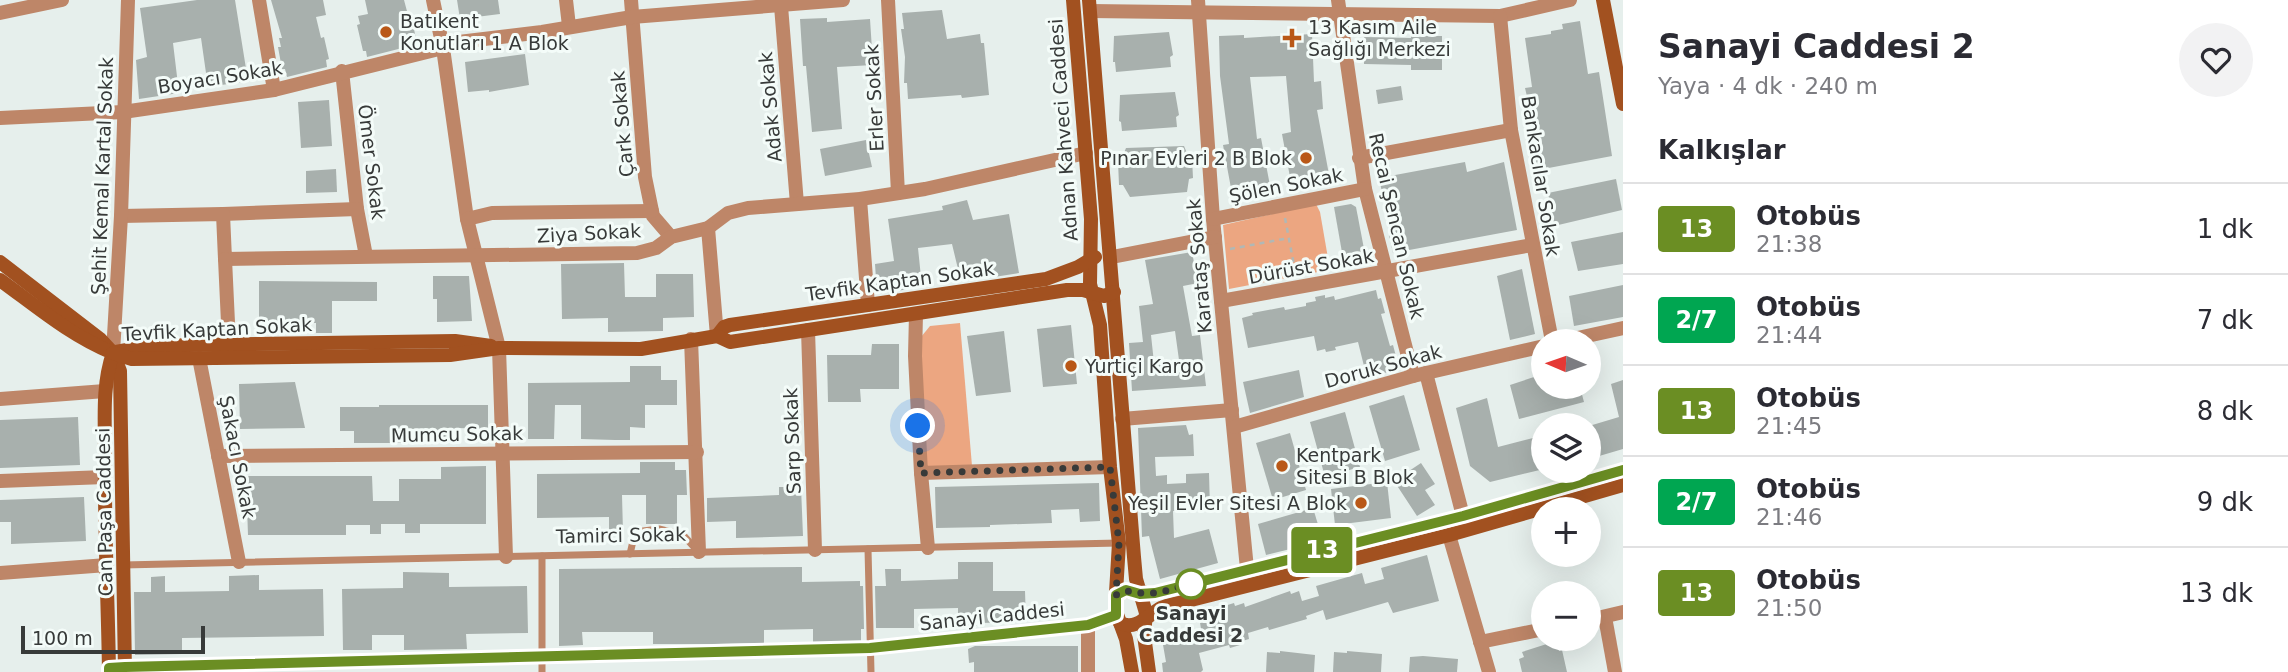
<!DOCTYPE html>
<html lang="tr">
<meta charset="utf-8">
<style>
:root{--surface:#fff;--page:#f2f2f3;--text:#2b2b33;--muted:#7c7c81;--line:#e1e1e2}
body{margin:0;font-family:"DejaVu Sans",sans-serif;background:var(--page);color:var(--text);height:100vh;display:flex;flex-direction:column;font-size:26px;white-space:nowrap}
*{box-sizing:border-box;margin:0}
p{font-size:23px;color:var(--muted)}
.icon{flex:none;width:38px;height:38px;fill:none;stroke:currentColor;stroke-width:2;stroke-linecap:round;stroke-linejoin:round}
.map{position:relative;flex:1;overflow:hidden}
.details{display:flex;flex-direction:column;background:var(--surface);width:665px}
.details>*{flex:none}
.badge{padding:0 14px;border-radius:5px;font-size:24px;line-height:46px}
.needle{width:46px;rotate:272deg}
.buttons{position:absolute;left:1531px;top:329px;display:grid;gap:14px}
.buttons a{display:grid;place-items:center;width:70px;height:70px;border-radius:50%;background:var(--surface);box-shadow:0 7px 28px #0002;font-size:35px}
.scale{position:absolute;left:21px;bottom:18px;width:184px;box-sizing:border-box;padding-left:7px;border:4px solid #373a39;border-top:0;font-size:19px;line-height:24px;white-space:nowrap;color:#373a39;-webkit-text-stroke:5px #f4fcf9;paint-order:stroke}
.you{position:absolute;width:35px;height:35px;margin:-18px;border:5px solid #fff;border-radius:50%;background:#1a73e8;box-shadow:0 0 0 10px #1a73e833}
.map>.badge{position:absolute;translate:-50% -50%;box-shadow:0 0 0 4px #fff}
h2{padding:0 35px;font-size:26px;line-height:63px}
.round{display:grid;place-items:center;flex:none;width:74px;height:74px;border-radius:37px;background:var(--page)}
.summary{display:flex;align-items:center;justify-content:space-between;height:119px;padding:0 35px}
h1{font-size:33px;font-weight:800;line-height:52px}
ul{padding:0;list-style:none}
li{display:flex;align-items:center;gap:21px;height:91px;padding:0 35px;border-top:2px solid var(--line)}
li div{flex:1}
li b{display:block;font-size:26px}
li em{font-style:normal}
li .badge{min-width:77px;font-weight:700;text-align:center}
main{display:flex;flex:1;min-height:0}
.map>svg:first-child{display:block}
</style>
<main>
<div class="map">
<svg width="1623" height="672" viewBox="0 0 1623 672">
<rect width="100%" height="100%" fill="#e6efec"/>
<g fill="#eca681">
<path d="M1316 204 1320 212 1329 264 1323 271 1229 289 1223 225Z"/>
<path d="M960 323 972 466 924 469 921 337 930 326Z"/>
</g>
<g fill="#a8b0ad" fill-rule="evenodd">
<path d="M197 0H235L248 81 208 87 201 38 173 43 179 93 139 99 136 60 147 57 140 8Z"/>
<path d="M271 0H323L326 15 316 17 321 38 324 37 329 59 326 60 327 67 287 77 285 69H282L278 47H281L279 38H282Z"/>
<path d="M365 0H404L408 15 411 14 416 39H413L414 45 367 57 366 51H363L357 25 360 24 358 16 368 14Z"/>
<path d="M457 0H498L500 14 460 19Z"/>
<path d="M942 10 947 39 980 34 981 43H984L989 95 962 98 961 95 908 99 907 83H904L905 57 901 29H904L902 13Z"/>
<path d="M827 18V22L870 19 873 65 837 67 842 129 812 132 806 66H803L800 19Z"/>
<path d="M1580 21 1588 74 1599 72 1612 156 1538 170 1531 136 1536 135 1525 88 1532 87 1525 38 1551 34V31L1563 29 1562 24Z"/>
<path d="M1169 32 1173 55 1170 57 1171 67 1116 72 1115 62H1113L1114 36Z"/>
<path d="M1312 34 1314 82 1321 81 1323 109 1317 110 1330 180 1320 182V185L1292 188 1282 134 1291 132 1286 76 1250 77 1257 139 1261 138 1271 191 1261 193 1262 196 1233 199 1223 145 1229 144 1220 76 1219 36 1244 35V38Z"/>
<path d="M1411 36H1442V70H1411V65L1364 64V37L1411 38Z"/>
<path d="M525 54 529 85 489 92V90L468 92 465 62Z"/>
<path d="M1401 86 1403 100 1378 104 1376 90Z"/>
<path d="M1175 92 1179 115 1176 117 1177 127 1122 131 1121 122 1119 121 1120 95Z"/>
<path d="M329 100 332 146 301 148 298 102Z"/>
<path d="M866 140 872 167 825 176 820 149Z"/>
<path d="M1184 146 1189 158H1192L1193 178 1189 179 1187 192 1130 197 1123 185H1119L1118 161 1121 160 1126 148Z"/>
<path d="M1465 162 1467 172 1504 162 1517 230 1393 253 1389 235 1391 234 1379 178Z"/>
<path d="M336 169 337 192 306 193V171Z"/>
<path d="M1616 179 1622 210 1554 226 1548 193Z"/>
<path d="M967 200 973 220 1009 214 1019 273 994 277 991 262 958 269 952 244 918 248 922 287 877 294 875 264 894 261 888 219 943 210 942 206Z"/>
<path d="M1351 204 1356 207 1365 254 1343 258 1334 207Z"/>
<path d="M1623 232V264L1578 271 1571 242Z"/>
<path d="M1192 252 1198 283 1183 286 1192 336 1200 335 1206 386 1132 391 1129 343 1143 342 1139 306 1153 304 1145 260ZM1175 331 1179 360 1154 363 1151 335Z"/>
<path d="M624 263 625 297H656V274H693L694 317 663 318V331L608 332V318L562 319 561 264Z"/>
<path d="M1522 269 1535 334 1510 340 1497 276Z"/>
<path d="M433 276H469L472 321 437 322V299H433Z"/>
<path d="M259 281 377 282V301H332V333H316V323L259 322Z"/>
<path d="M1623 285V317L1574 326 1569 296Z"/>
<path d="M1376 290 1378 299 1381 298 1385 313 1381 314 1390 346 1393 345 1397 360 1393 361 1395 370 1367 378 1358 342 1335 347 1336 350 1326 352 1325 349 1317 351 1314 336 1248 348 1242 318 1253 315 1252 313 1284 307 1285 310 1306 306V303L1316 301 1315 297 1325 295V298L1334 296 1335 300Z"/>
<path d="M1071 325 1077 384 1043 387 1037 329Z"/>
<path d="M1004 331 1011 392 976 396 967 336Z"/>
<path d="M872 344H899V389H860L861 402H828L827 355H871Z"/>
<path d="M630 366H661V380H677V405H645V428L630 427V440H615L581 439V405H555L554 439H528V383L630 382Z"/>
<path d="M1299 370 1304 397 1250 413 1243 382Z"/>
<path d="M1540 375 1543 387H1580L1584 402 1519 419 1510 385Z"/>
<path d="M1623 380V449L1589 459V426L1619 417 1611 384Z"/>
<path d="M295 382 305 428 240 429 239 384Z"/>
<path d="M1404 395 1420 450 1385 461 1369 406Z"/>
<path d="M1487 398 1498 447 1541 436 1544 446V469L1490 482 1470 466 1456 408Z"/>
<path d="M379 405H488V429L458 428V441H435V429H405V443H354V431H340V407H379Z"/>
<path d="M1345 412 1360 467 1325 477 1310 422Z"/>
<path d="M78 417 80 465 0 468V420Z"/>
<path d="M1186 425 1189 435 1193 434 1194 456 1155 457 1156 476 1167 475V484L1186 483V474L1209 473 1210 509 1173 511 1174 538 1209 529 1218 563 1160 579 1149 536 1142 537 1138 428Z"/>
<path d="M1290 433 1306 490 1273 500 1256 443Z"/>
<path d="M640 462H675V470H686L687 495H677V524H646V495H622L623 532H609V517L537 518V474L640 473Z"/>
<path d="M1421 463 1435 484 1425 490 1435 505 1417 516 1394 481Z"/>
<path d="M486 466V524H420V533H405V524H381V534H370V525H346V535H248L246 476H372L373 501H399V479H441V467Z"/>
<path d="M1387 482 1391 518 1335 525 1331 489Z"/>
<path d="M1099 483 1100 521 1080 522 1079 509 1051 510 1052 523 990 525V527L936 528 935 487Z"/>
<path d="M779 487H801L803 536 736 538V521L707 522V498L779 495Z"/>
<path d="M84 497 86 541 11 544V522H0V500Z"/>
<path d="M1313 508 1323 541 1266 555 1258 524Z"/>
<path d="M1427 555 1439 601 1393 613 1388 602 1326 620 1323 610 1306 616 1307 619 1269 630 1268 627 1248 633 1249 639 1239 642 1240 645 1230 648 1229 645 1199 653 1203 670 1201 672H1163L1162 663 1166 662 1162 639 1201 629 1199 616 1221 610V607L1234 603 1235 606 1244 603 1245 607 1290 591 1291 594 1299 591 1302 601 1319 596 1316 586 1362 573 1365 584 1384 579 1381 568Z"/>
<path d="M958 562H993V591H1025L1026 622 977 623V626H958V608L914 609V628H876L875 586H886L885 569H901V581L958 579Z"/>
<path d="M802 567V582L860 581V586H863L864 629H861V642L813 643V629L764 630V643L712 644H653V632H582L583 645 559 646V569Z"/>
<path d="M403 572 449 573V587L527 586 528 633 466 634 467 649 404 650V635H372V650H343L342 589 403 588Z"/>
<path d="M259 575V590L323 589 324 636 182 638V654L135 655 134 592H151V577L165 576V592L229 591V576Z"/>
<path d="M1553 642 1554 647 1558 646 1559 651 1562 650 1567 672H1522L1519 659 1524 657 1522 652Z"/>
<path d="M975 646H1078V672H974V662L969 663 968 649Z"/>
<path d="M1280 651 1315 655 1314 672H1266L1267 652 1280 653Z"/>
<path d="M1347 651 1382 654 1381 672H1333L1334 652 1347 653Z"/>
<path d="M1423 656 1458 659 1457 672H1409L1410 657Z"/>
</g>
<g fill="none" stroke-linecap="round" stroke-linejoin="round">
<g stroke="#b1b8b5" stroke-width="2.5" stroke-dasharray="5 5" stroke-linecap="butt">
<path d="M1285 218 1296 276"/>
<path d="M1230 249 1289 238"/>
</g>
<g stroke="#be8668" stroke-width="7">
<path d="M868 549 871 672"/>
<path d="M630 554 633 541 643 531 659 529 683 535 696 549"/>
<path d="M123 565 1119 543"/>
<path d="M125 667 870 648 1088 625 1116 615"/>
<path d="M542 672V556"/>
</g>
<g stroke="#be8668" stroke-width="14">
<path d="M259 0 274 90"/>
<path d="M433 0 443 48 467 219 499 348 506 557"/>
<path d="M566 0 569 26"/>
<path d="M631 0 645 177 653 216 671 237"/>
<path d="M888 0 898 193"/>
<path d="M1198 0 1213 219 1247 569"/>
<path d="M1338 0 1365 189 1413 376"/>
<path d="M781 6 797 204"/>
<path d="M1090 11 1500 16 1570 0"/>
<path d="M0 13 62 0"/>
<path d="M1500 16 1511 130 1552 341"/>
<path d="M442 44 542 32 632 17 843 0"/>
<path d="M342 71 357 209 366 256"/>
<path d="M0 118 123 112 274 90 443 48"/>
<path d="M1359 158 1511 130"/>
<path d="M860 199 868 305"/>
<path d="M223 214 357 209"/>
<path d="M121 216 223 214 225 259 637 253 656 248 671 237 708 228 728 213 748 208 860 199 925 189 1086 153"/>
<path d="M467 219 492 213 652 211"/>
<path d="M1213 219 1365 189"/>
<path d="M708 228 717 336"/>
<path d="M1112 257 1215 237"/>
<path d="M225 259 229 344"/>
<path d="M1221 301 1532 245"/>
<path d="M916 314 915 356 921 473 1110 467"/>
<path d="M808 330 815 550"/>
<path d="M691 339 699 552"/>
<path d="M1564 341 1623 328"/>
<path d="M113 353 121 216 128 0"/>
<path d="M199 358 239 562"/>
<path d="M1426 373 1463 516"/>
<path d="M0 399 105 391"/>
<path d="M1122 419 1232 410"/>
<path d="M1234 427 1413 376 1544 346"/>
<path d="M218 456 697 452"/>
<path d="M921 473 928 548"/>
<path d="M0 481 105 477"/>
<path d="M1449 535 1489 672"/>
<path d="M0 573 107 565"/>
<path d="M1605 617 1615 672"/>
<path d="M1589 620 1623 612"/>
<path d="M1088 625V672"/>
<path d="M1480 642 1544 629"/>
</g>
<g stroke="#a25120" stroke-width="14">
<path d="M1073 0 1091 219 1090 284 1100 325 1110 467 1119 543 1115 609 1126 639 1132 672"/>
<path d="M1089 0 1134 557 1136 579 1146 613 1144 635 1149 672"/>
<path d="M1603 0 1623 104"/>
<path d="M0 262 100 339 113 353 120 371 125 672"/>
<path d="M0 280C36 306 71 336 113 353 102 385 105 419 105 453 104 526 108 599 109 672"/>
<path d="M717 336 724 327 730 325 1046 279 1078 267 1095 257"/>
<path d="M116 352 143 347 188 345 455 341 491 346"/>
<path d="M113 353 132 359 450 355 499 348 641 349 717 336 730 342 1067 290H1083L1104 296 1114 292"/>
<path d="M1116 595C1128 587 1141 594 1155 593L1463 516 1623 470"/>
<path d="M1120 623C1136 631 1148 615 1161 608 1168 605 1176 604 1183 602L1449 535 1623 485"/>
</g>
</g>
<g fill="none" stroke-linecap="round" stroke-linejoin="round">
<g stroke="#fff" stroke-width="16">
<path id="line" d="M109 672V668L125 667 870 648 1088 625 1116 615V595L1126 590 1140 594 1155 593 1463 516 1623 470"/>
</g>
<use href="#line" stroke="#6b8e23" stroke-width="10"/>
<path stroke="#373a39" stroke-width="7" stroke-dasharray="0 12.6" d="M918 426 921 473 1110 467 1119 543 1116 595C1126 588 1131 593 1142 593 1158 595 1176 587 1191 584"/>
</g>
<g fill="#b95817" stroke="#f4fcf9" stroke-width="2.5">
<circle cx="386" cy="32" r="7"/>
<path d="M1288.5 27.5h7v7h7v7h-7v7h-7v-7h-7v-7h7z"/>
<circle cx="1306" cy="158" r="7"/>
<circle cx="1071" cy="366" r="7"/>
<circle cx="1282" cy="466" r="7"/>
<circle cx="1361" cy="503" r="7"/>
</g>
<circle fill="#fff" stroke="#6b8e23" stroke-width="3.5" cx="1191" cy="584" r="14"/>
<g text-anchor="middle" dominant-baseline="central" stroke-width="6" stroke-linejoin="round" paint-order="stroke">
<g font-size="19" fill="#373a39" stroke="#f4fcf9" text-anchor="start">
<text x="400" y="21">Batıkent<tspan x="400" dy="22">Konutları 1 A Blok</tspan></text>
<text x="1308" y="27">13 Kasım Aile<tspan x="1308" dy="22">Sağlığı Merkezi</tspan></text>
<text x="1292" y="158" text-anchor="end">Pınar Evleri 2 B Blok</text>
<text x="1085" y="366">Yurtiçi Kargo</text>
<text x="1296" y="455">Kentpark<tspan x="1296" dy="22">Sitesi B Blok</tspan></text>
<text x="1347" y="503" text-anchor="end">Yeşil Evler Sitesi A Blok</text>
</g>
<g font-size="19" fill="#373a39" stroke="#f4fcf9">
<text transform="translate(220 77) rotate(-9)">Boyacı Sokak</text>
<text transform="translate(874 98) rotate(-93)">Erler Sokak</text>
<text transform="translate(770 107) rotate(-95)">Adak Sokak</text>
<text transform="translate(622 124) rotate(-95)">Çark Sokak</text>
<text transform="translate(1063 130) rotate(-94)">Adnan Kahveci Caddesi</text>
<text transform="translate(372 162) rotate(83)">Ömer Sokak</text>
<text transform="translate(102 176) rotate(-88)">Şehit Kemal Kartal Sokak</text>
<text transform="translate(1541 176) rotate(81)">Bankacılar Sokak</text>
<text transform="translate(1286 185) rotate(-11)">Şölen Sokak</text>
<text transform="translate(1397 226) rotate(77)">Recai Şencan Sokak</text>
<text transform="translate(589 233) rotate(-3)">Ziya Sokak</text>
<text transform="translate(1199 266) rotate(-95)">Karataş Sokak</text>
<text transform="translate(1311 266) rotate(-10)">Dürüst Sokak</text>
<text transform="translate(900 281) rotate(-8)">Tevfik Kaptan Sokak</text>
<text transform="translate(217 329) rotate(-3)">Tevfik Kaptan Sokak</text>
<text transform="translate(1383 366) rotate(-15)">Doruk Sokak</text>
<text transform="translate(457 434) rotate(-1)">Mumcu Sokak</text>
<text transform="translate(792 441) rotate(-92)">Sarp Sokak</text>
<text transform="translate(238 457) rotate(79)">Şakacı Sokak</text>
<text transform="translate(104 512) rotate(-91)">Can Paşa Caddesi</text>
<text transform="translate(621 535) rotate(-1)">Tamirci Sokak</text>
<text transform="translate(992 616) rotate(-6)">Sanayi Caddesi</text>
</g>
<g font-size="19" font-weight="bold" fill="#373a39" stroke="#f4fcf9">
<text x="1191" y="613">Sanayi<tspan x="1191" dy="22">Caddesi 2</tspan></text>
</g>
</g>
</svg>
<div class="buttons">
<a><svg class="needle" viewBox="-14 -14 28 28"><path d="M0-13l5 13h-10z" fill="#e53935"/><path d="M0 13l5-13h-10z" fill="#7c7c81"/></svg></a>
<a><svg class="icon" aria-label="layers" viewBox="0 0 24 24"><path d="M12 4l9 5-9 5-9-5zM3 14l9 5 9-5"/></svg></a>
<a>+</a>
<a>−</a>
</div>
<div class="scale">100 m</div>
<div class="you" style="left:918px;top:426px"></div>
<b class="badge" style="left:1322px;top:550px;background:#6b8e23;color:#fff">13</b>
</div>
<section class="details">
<div class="summary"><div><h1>Sanayi Caddesi 2</h1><p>Yaya · 4 dk · 240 m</p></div><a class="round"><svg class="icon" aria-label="heart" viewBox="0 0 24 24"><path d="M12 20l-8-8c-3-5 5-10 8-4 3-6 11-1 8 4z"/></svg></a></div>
<h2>Kalkışlar</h2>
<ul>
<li><span class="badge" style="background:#6b8e23;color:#fff">13</span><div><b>Otobüs</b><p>21:38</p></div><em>1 dk</em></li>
<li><span class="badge" style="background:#00a651;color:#fff">2/7</span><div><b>Otobüs</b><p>21:44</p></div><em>7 dk</em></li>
<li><span class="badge" style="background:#6b8e23;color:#fff">13</span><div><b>Otobüs</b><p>21:45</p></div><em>8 dk</em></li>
<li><span class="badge" style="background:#00a651;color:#fff">2/7</span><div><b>Otobüs</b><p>21:46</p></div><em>9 dk</em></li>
<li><span class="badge" style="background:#6b8e23;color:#fff">13</span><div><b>Otobüs</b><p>21:50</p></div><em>13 dk</em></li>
</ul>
</section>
</main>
